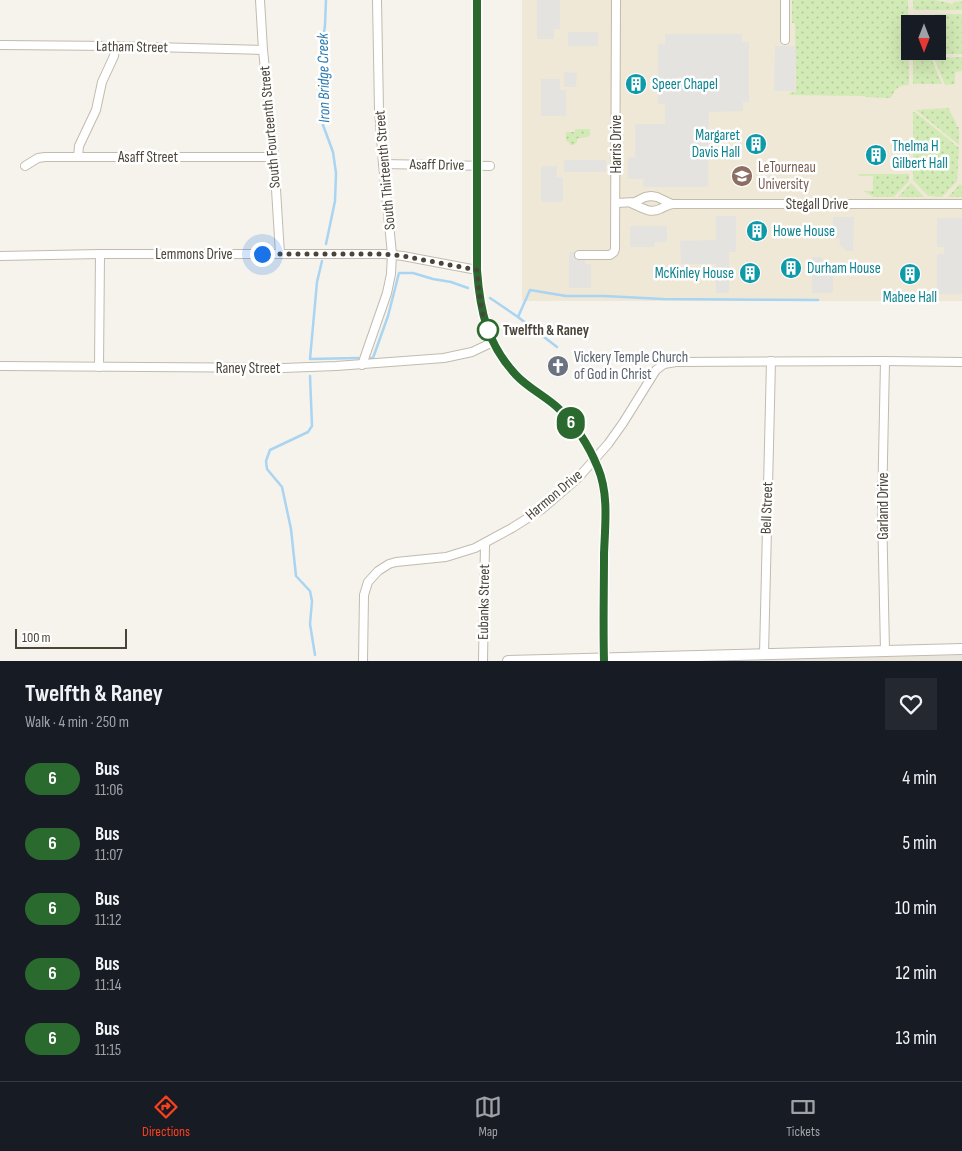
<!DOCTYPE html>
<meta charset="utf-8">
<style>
:root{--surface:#171b24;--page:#242831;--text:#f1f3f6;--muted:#9ea1a6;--line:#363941;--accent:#fc3f1d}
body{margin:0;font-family:"Sofia Sans Condensed",sans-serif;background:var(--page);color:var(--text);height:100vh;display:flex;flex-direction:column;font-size:19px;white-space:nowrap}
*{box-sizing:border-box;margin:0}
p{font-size:16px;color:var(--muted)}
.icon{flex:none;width:28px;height:28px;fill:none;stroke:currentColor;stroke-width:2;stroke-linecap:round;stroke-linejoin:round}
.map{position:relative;height:661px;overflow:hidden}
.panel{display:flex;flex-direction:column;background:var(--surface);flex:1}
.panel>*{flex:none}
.badge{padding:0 10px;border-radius:16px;font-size:18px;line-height:32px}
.needle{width:32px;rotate:180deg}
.controls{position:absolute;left:901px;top:15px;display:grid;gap:10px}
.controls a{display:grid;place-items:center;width:45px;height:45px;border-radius:0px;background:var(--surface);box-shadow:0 5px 20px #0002;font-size:25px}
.scale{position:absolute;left:15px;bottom:12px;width:112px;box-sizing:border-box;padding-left:5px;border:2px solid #4b4439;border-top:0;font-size:14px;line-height:18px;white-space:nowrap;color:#4b4439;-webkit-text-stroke:4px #fff;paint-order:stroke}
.you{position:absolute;width:25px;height:25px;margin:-12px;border:4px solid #fff;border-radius:50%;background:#1a73e8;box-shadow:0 0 0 8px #1a73e833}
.map>.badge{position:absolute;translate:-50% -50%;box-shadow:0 0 0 2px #fff}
.round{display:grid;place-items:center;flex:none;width:52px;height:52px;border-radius:0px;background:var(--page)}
.overview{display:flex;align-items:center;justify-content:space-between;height:85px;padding:0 25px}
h1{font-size:24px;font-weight:700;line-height:38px}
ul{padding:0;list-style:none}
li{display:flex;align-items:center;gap:15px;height:65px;padding:0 25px}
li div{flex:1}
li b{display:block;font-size:19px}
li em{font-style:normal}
li .badge{min-width:55px;font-weight:700;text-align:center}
.tab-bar{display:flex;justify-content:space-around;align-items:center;height:70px;border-top:1px solid var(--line);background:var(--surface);font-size:14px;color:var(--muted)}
.tab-bar a{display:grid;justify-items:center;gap:2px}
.tab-bar .on{color:var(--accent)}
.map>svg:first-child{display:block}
</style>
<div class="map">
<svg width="962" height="661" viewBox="0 0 962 661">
<defs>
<pattern id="grass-dots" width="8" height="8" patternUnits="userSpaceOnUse" patternTransform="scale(1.25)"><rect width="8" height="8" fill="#d2eab5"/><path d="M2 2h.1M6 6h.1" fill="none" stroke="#b6ca9c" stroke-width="1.8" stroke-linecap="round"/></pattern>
</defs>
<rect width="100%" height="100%" fill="#f6f3ec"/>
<path fill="#eae5da" d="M962 655V661H711L780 659Z"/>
<path fill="#efe8d6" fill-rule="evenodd" d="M522 0H962V301H522ZM910 24H938V51H910Z"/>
<g fill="url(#grass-dots)">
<path d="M792 0H908L909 85C899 85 895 88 892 97L889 98 865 97V96L790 95 789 93 796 92 795 23H792Z"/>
<path d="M913 0H934L950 3 952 5 954 2 962 1V10H915L913 8Z"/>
<path d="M935 14H962V54H936L932 51H938V24H925Z"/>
<path d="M962 57V71L955 72V84L945 85 934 58Z"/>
<path d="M915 58H931L942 84H913V59Z"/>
<path d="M949 108C951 115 956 120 957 127H959V145L916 110Z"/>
<path d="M913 112H915L959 148 957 181 942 197 928 196 913 180Z"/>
<path d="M575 129H590V135C585 139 581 137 577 139V142L574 145H571L566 140V132H575Z"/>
<path d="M858 174H909V181L894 197H874L863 191H873V176H859Z"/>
<path d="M911 183 924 197H898Z"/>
<path d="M960 184 962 186V197H948Z"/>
</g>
<g fill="#e5e3e0">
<path d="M537 0H560V29H554V39H537Z"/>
<rect x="568" y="32" width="30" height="14"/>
<path d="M665 34H742V42H749V102H743V111L709 112 708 187H643V179H628V158L635 157V124H665V104H658V44H665Z"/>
<path d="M775 46H796L795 91H774Z"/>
<path d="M564 72 577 73 576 87H564Z"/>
<path d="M541 79H560V90H566V116H541Z"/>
<rect x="564" y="160" width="42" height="12"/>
<path d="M541 166H557V177L563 178V202H541Z"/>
<path d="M716 216H736V252H729V293H716V264H681L680 241 716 240Z"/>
<path d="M833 217H854L853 251H847L840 245 839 238H833Z"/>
<path d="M937 218H962V294H937V254H944V247H937Z"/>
<path d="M630 226H667V242H655L654 247H630Z"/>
<path d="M569 252H585V264H591V288H569Z"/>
<path d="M812 257H821L827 265H833V293H812Z"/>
</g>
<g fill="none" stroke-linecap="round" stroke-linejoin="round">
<g stroke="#a9d4f2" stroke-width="2.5">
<path d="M326 244 335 201 336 173 333 152 323 125 321 61 325 25 326 0"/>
<path d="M322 261 317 282 310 359 358 358"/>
<path d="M490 298 518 317 530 290 566 296H604L663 299 818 300"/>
<path d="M518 317 557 347"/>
<path d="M371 358H373L388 316 399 273H413L433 279 451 282 468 288"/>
<path d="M310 376 312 426 308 432 270 450 266 461 267 469 282 487 291 529 296 576 310 591 312 601 310 624 315 655"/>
</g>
<g stroke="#c2bbae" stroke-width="10">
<g id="minor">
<path d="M260 0 263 50 274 157 280 254"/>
<path d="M477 0V270C480 311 487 344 516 375 528 388 545 396 558 408 575 424 589 446 598 468 609 496 605 529 604 558 604 592 603 627 604 661"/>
<path d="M785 40V0"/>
<path d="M0 45 115 46 263 50"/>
<path d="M78 157 79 146 96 110 102 82 114 56 115 46"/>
<path d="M383 164 490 166"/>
<path d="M25 166 38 158 45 157H274"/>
<path d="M616 203 635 202 645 197 651 196 657 197 672 204"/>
<path d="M631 203C641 207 649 214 660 209 664 207 667 205 672 204H962"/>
<path d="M579 255H610L614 252 615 249 616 0"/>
<path d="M0 256 100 254H384L403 256 477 270"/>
<path d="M362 365 387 293 391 274 392 254 383 164 379 110 377 0"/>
<path d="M0 366 283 368 336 366 444 358 472 352 493 342"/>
<path d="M99 367 100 254"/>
<path d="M885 651 882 509 885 361"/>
<path d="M764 654 771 361"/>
<path d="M363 661 364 595 368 582 378 571 389 564 396 562 446 557 475 548 512 528 542 509 578 478 608 444 623 423 656 370 664 364 676 362 885 361 962 362"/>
<path d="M483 661 485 544"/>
</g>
</g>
<g stroke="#c2bbae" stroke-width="12">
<path id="tertiary" d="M508 661 962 649"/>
</g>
<use href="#minor" stroke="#fff" stroke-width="8"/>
<use href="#tertiary" stroke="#fff" stroke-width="10"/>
</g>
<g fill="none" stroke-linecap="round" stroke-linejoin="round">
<g stroke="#fff" stroke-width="11">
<path id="line" d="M477 0V270C480 311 487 344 516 375 528 388 545 396 558 408 575 424 589 446 598 468 609 494 605 526 604 554 604 590 603 626 604 661"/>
</g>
<use href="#line" stroke="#2b6a2f" stroke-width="8"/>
<path stroke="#4b4439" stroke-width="5" stroke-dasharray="0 9" d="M262 254H384L403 256 477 270C479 291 480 311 488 330"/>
</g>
<defs>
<g id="building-disc" transform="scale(1.125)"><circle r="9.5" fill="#0f9aa8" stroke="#fff"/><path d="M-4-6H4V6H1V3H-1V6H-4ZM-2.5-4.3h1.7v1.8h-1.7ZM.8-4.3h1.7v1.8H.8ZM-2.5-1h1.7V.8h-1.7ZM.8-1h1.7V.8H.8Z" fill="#fff"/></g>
<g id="university-disc" transform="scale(1.125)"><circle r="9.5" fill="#8d6e63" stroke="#fff"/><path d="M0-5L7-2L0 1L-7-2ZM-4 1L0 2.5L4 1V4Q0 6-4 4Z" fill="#fff"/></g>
<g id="church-disc" transform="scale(1.125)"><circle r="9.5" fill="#6b7280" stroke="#fff"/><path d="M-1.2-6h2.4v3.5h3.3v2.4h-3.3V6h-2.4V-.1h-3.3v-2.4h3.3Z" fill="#fff"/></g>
</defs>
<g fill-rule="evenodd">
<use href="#building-disc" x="636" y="84"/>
<use href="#building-disc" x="756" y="144"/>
<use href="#building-disc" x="876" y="155"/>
<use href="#university-disc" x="742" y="176"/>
<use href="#building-disc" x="757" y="231"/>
<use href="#building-disc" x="791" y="268"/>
<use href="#building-disc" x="750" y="273"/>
<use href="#building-disc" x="910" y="274"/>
<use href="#church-disc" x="558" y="366"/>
</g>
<circle fill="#fff" stroke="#2b6a2f" stroke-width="2.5" cx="488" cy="330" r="10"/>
<g text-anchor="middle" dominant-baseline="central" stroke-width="5" stroke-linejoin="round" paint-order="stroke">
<g font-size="15" fill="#4b4439" stroke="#fff">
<text transform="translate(132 47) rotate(1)">Latham Street</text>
<text transform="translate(270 127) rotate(-95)">South Fourteenth Street</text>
<text transform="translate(616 144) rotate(-90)">Harris Drive</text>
<text x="148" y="157">Asaff Street</text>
<text transform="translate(437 165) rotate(1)">Asaff Drive</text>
<text transform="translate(385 170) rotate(-95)">South Thirteenth Street</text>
<text x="817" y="204">Stegall Drive</text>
<text x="194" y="254">Lemmons Drive</text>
<text x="248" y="368">Raney Street</text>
<text transform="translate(554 495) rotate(-40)">Harmon Drive</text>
<text transform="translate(883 506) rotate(-90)">Garland Drive</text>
<text transform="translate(767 508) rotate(-88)">Bell Street</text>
<text transform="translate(484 602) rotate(-89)">Eubanks Street</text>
</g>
<g font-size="15" fill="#0d838f" stroke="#fff" text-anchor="start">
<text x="652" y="84">Speer Chapel</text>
<text x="740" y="135" text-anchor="end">Margaret<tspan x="740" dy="17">Davis Hall</tspan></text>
<text x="892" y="146">Thelma H<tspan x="892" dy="17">Gilbert Hall</tspan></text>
<text x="773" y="231">Howe House</text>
<text x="807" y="268">Durham House</text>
<text x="734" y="273" text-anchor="end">McKinley House</text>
<text x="910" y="297" text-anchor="middle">Mabee Hall</text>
</g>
<g font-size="15" fill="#785e54" stroke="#fff" text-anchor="start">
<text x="758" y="167">LeTourneau<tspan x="758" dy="17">University</tspan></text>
</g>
<g font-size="15" font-weight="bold" fill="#4b4439" stroke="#fff" text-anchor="start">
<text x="503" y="330">Twelfth &amp; Raney</text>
</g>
<g font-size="15" fill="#5b616d" stroke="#fff" text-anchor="start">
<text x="574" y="357">Vickery Temple Church<tspan x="574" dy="17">of God in Christ</tspan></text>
</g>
<g font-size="16" font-style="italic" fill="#2e7ab2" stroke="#fff">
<text transform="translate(324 78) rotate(-91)">Iron Bridge Creek</text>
</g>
</g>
</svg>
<div class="controls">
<a><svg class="needle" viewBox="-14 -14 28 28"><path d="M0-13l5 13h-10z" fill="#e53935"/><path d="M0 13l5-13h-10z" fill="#9ea1a6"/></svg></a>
</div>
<div class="scale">100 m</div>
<div class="you" style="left:262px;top:254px"></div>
<b class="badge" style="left:571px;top:423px;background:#2b6a2f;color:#fff">6</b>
</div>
<section class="panel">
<div class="overview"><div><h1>Twelfth &amp; Raney</h1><p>Walk · 4 min · 250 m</p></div><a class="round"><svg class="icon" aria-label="heart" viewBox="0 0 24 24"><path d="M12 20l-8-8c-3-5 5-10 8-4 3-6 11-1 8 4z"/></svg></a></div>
<ul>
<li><span class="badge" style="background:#2b6a2f;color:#fff">6</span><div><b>Bus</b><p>11:06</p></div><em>4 min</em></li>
<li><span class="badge" style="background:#2b6a2f;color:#fff">6</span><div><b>Bus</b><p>11:07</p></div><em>5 min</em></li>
<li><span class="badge" style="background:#2b6a2f;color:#fff">6</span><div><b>Bus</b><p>11:12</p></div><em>10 min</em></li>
<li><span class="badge" style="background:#2b6a2f;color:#fff">6</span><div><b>Bus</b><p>11:14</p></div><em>12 min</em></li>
<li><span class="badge" style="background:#2b6a2f;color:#fff">6</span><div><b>Bus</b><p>11:15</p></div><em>13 min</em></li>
</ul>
</section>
<nav class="tab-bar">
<a class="on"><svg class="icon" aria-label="directions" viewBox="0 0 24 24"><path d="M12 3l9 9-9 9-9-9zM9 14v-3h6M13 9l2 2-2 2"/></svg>Directions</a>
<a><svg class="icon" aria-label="map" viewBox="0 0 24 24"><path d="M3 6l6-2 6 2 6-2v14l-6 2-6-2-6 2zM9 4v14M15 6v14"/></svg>Map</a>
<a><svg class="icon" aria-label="tickets" viewBox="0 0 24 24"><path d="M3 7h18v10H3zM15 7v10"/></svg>Tickets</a>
</nav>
